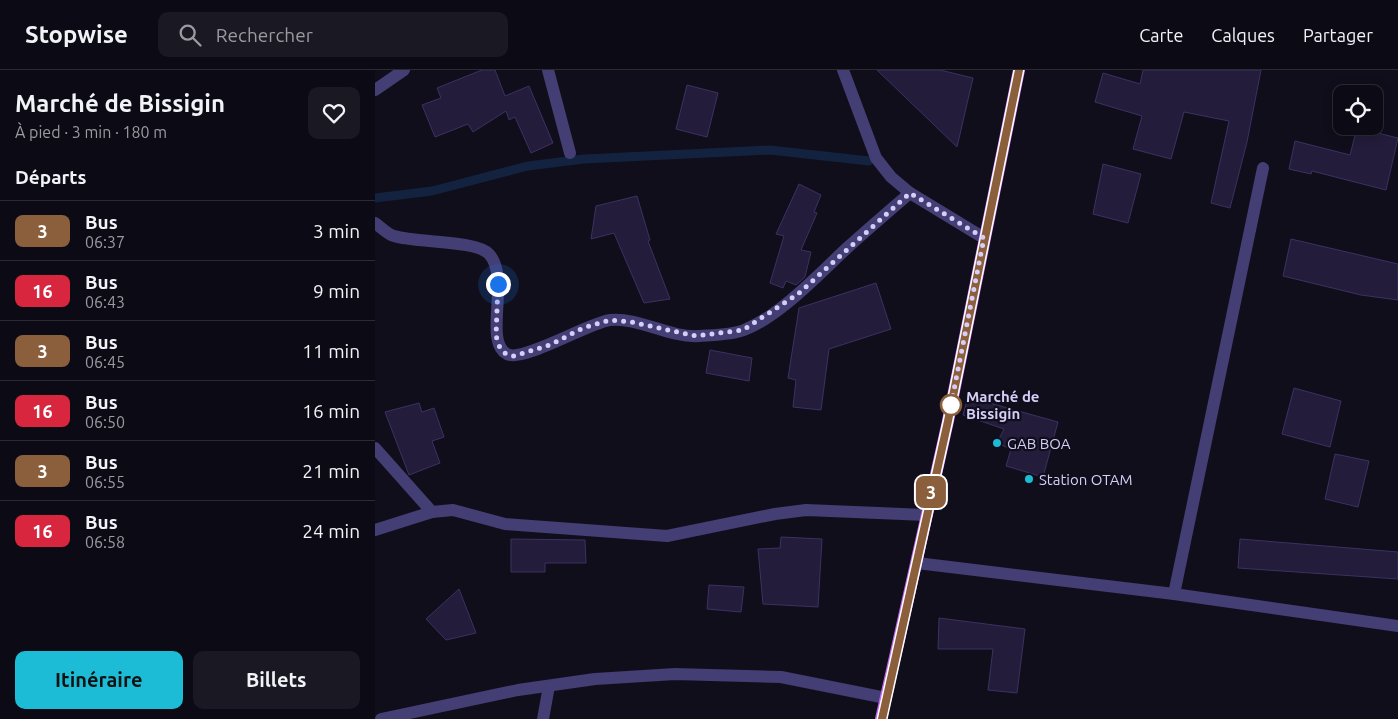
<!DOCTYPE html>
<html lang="fr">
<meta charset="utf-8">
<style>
:root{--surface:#0c0a14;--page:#1a1822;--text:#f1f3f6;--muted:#9a9aa0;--line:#2c2b34;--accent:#1cbcd7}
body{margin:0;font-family:Ubuntu,sans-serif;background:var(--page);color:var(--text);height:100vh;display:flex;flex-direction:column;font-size:19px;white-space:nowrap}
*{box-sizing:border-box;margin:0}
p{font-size:16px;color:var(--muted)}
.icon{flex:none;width:28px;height:28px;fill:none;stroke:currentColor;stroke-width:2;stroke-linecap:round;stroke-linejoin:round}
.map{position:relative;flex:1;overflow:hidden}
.side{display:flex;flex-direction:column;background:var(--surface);width:375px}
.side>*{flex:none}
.badge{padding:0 10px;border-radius:8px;font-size:18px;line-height:32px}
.tools{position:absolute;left:958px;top:15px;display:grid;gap:10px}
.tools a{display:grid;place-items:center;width:50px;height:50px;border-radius:10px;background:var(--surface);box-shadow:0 2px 12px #0003,0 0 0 1px var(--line);font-size:25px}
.you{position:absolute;width:25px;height:25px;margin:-12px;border:4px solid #fff;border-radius:50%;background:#1a73e8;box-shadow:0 0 0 8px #1a73e833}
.map>.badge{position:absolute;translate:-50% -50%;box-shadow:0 0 0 2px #fff}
h2{padding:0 15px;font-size:19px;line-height:45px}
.round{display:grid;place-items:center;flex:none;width:52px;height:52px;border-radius:10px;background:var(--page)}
.overview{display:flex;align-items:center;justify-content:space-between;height:85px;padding:0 15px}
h1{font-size:24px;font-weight:700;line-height:38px}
.button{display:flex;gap:10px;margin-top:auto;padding:10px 15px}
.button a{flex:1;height:58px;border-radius:10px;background:var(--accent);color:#111;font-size:20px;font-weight:700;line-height:58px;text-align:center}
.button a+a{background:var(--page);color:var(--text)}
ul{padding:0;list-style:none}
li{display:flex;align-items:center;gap:15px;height:60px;padding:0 15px;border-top:1px solid var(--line)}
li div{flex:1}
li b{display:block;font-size:19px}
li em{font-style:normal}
li .badge{min-width:55px;font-weight:700;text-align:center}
header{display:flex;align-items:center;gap:30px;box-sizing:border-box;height:70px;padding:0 25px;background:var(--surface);border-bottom:1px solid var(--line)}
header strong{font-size:24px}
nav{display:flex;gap:28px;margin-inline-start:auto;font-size:18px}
.search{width:350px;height:45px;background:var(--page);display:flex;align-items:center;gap:12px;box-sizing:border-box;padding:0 18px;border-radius:10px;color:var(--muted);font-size:19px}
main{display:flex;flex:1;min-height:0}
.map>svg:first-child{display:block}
</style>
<header>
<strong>Stopwise</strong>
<div class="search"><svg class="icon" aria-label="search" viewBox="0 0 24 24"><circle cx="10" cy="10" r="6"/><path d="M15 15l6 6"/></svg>Rechercher</div>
<nav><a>Carte</a><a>Calques</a><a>Partager</a></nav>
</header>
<main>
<section class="side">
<div class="overview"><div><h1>Marché de Bissigin</h1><p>À pied · 3 min · 180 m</p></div><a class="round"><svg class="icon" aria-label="heart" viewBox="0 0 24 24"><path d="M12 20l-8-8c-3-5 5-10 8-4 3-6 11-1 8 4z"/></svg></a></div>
<h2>Départs</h2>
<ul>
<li><span class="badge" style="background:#8b5e3c;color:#fff">3</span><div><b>Bus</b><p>06:37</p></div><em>3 min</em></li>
<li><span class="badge" style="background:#d7263d;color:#fff">16</span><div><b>Bus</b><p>06:43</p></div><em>9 min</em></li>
<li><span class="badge" style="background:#8b5e3c;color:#fff">3</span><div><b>Bus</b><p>06:45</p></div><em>11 min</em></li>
<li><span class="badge" style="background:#d7263d;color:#fff">16</span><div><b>Bus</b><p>06:50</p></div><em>16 min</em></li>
<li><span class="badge" style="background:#8b5e3c;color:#fff">3</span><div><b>Bus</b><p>06:55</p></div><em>21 min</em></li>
<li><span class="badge" style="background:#d7263d;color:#fff">16</span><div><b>Bus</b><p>06:58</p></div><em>24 min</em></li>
</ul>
<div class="button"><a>Itinéraire</a><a>Billets</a></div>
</section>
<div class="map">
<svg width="1023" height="649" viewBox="0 0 1023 649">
<rect width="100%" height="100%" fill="#100e1b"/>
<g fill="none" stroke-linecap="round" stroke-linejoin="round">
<path stroke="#13233f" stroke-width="9" d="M0 128 57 121 153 96 209 89 395 80 494 91"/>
</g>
<g fill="#231c3a" stroke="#3d3163">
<path d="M107 0H120L130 26 154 16 178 73 156 83 140 47 134 50 131 41 98 62 93 54 60 67 47 35 66 28 62 18Z"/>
<path d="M502 0H565L598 8 582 77Z"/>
<path d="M768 0H886L872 72 855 138 836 133 854 51 809 42 796 89 758 79 767 46 720 32 728 3 765 14Z"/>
<path d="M312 15 343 23 332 67 301 59Z"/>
<path d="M982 58 1023 68 1011 120 937 101 936 104 914 99 920 71 975 85Z"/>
<path d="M728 94 766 104 753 153 718 144Z"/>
<path d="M424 114 446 125 439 142 442 143 426 180 436 182 430 207 421 215 411 211 408 218 395 213 409 166 401 164Z"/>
<path d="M262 126 275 170 273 171 295 229 269 233 239 163 216 169 221 136Z"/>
<path d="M916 169 1023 194V230L986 225 908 206Z"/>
<path d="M501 213 516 259 454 279 446 340 418 337 421 310 413 308 424 238Z"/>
<path d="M335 280 377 288 374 311 331 303Z"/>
<path d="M919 318 966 331 955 377 907 364Z"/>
<path d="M593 327 683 352 668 407 631 396 636 379 622 373 629 359 588 345Z"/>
<path d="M44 333 47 342 59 338 69 367 57 371 65 393 34 405 10 342Z"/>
<path d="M960 384 994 391 983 437 950 429Z"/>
<path d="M406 467 447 469 443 537 388 534 383 479 405 478Z"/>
<path d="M136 469 210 470 211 493H170V502H136Z"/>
<path d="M865 469 1023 482V509L863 498Z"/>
<path d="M334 515 369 517 366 542 332 539Z"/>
<path d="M84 519 101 563 71 570 51 549Z"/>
<path d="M564 548 650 559 642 623 613 620 618 579H563Z"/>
</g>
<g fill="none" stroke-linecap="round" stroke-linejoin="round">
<g stroke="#433e74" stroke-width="12">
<path d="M173 0 195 83"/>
<path d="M0 20 29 0"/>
<path d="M0 153C6 157 12 164 19 166 41 173 101 170 114 184 136 208 108 272 132 284 147 293 213 253 235 250 264 247 294 268 324 266 338 265 356 265 369 260 405 246 444 204 472 178 493 159 514 141 535 123"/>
<path d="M0 378 57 442"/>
<path d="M0 460 57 442 78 440 130 454 292 466 400 444 431 440 551 445"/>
<path d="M542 493 799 524 1023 556"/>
<path d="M799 524 888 98"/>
<path d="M6 649 143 620 220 609 300 604 406 607 511 628"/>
<path d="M168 649 174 616"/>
</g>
<path stroke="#433e74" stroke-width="12" d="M468 0 501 88 516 107 535 123 609 168"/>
<path stroke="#be63eb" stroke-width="12" d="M506 649 573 351 644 0"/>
</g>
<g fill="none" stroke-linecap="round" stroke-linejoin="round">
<g stroke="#fff" stroke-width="11">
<path id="line" d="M507 649 573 351 644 0"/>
</g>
<use href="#line" stroke="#8b5e3c" stroke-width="8"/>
<path stroke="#d5cef9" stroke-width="5" stroke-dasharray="0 9" d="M123 214 121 266 125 278 131 284 139 286 175 275 208 258 235 250 256 252 321 266 368 260 423 224 535 123 609 168 576 335"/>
</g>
<circle fill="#fff" stroke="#8b5e3c" stroke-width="2.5" cx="576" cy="335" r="10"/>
<g fill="#1cbcd7" stroke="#100e1b" stroke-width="2">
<circle cx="622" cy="373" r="5"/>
<circle cx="654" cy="409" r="5"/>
</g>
<g text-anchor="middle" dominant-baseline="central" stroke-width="4.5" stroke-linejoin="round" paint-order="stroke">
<g font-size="15" font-weight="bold" fill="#d5cef9" stroke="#100e1b" text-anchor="start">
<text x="591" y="326">Marché de<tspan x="591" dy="17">Bissigin</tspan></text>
</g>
<g font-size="15" fill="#d5cef9" stroke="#100e1b" text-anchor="start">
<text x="632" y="373">GAB BOA</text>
<text x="664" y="409">Station OTAM</text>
</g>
</g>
</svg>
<div class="tools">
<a><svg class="icon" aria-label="locate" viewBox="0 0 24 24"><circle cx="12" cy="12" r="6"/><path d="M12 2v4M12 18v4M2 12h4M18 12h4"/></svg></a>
</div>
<div class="you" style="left:123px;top:214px"></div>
<b class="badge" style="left:556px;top:422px;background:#8b5e3c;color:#fff">3</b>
</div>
</main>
